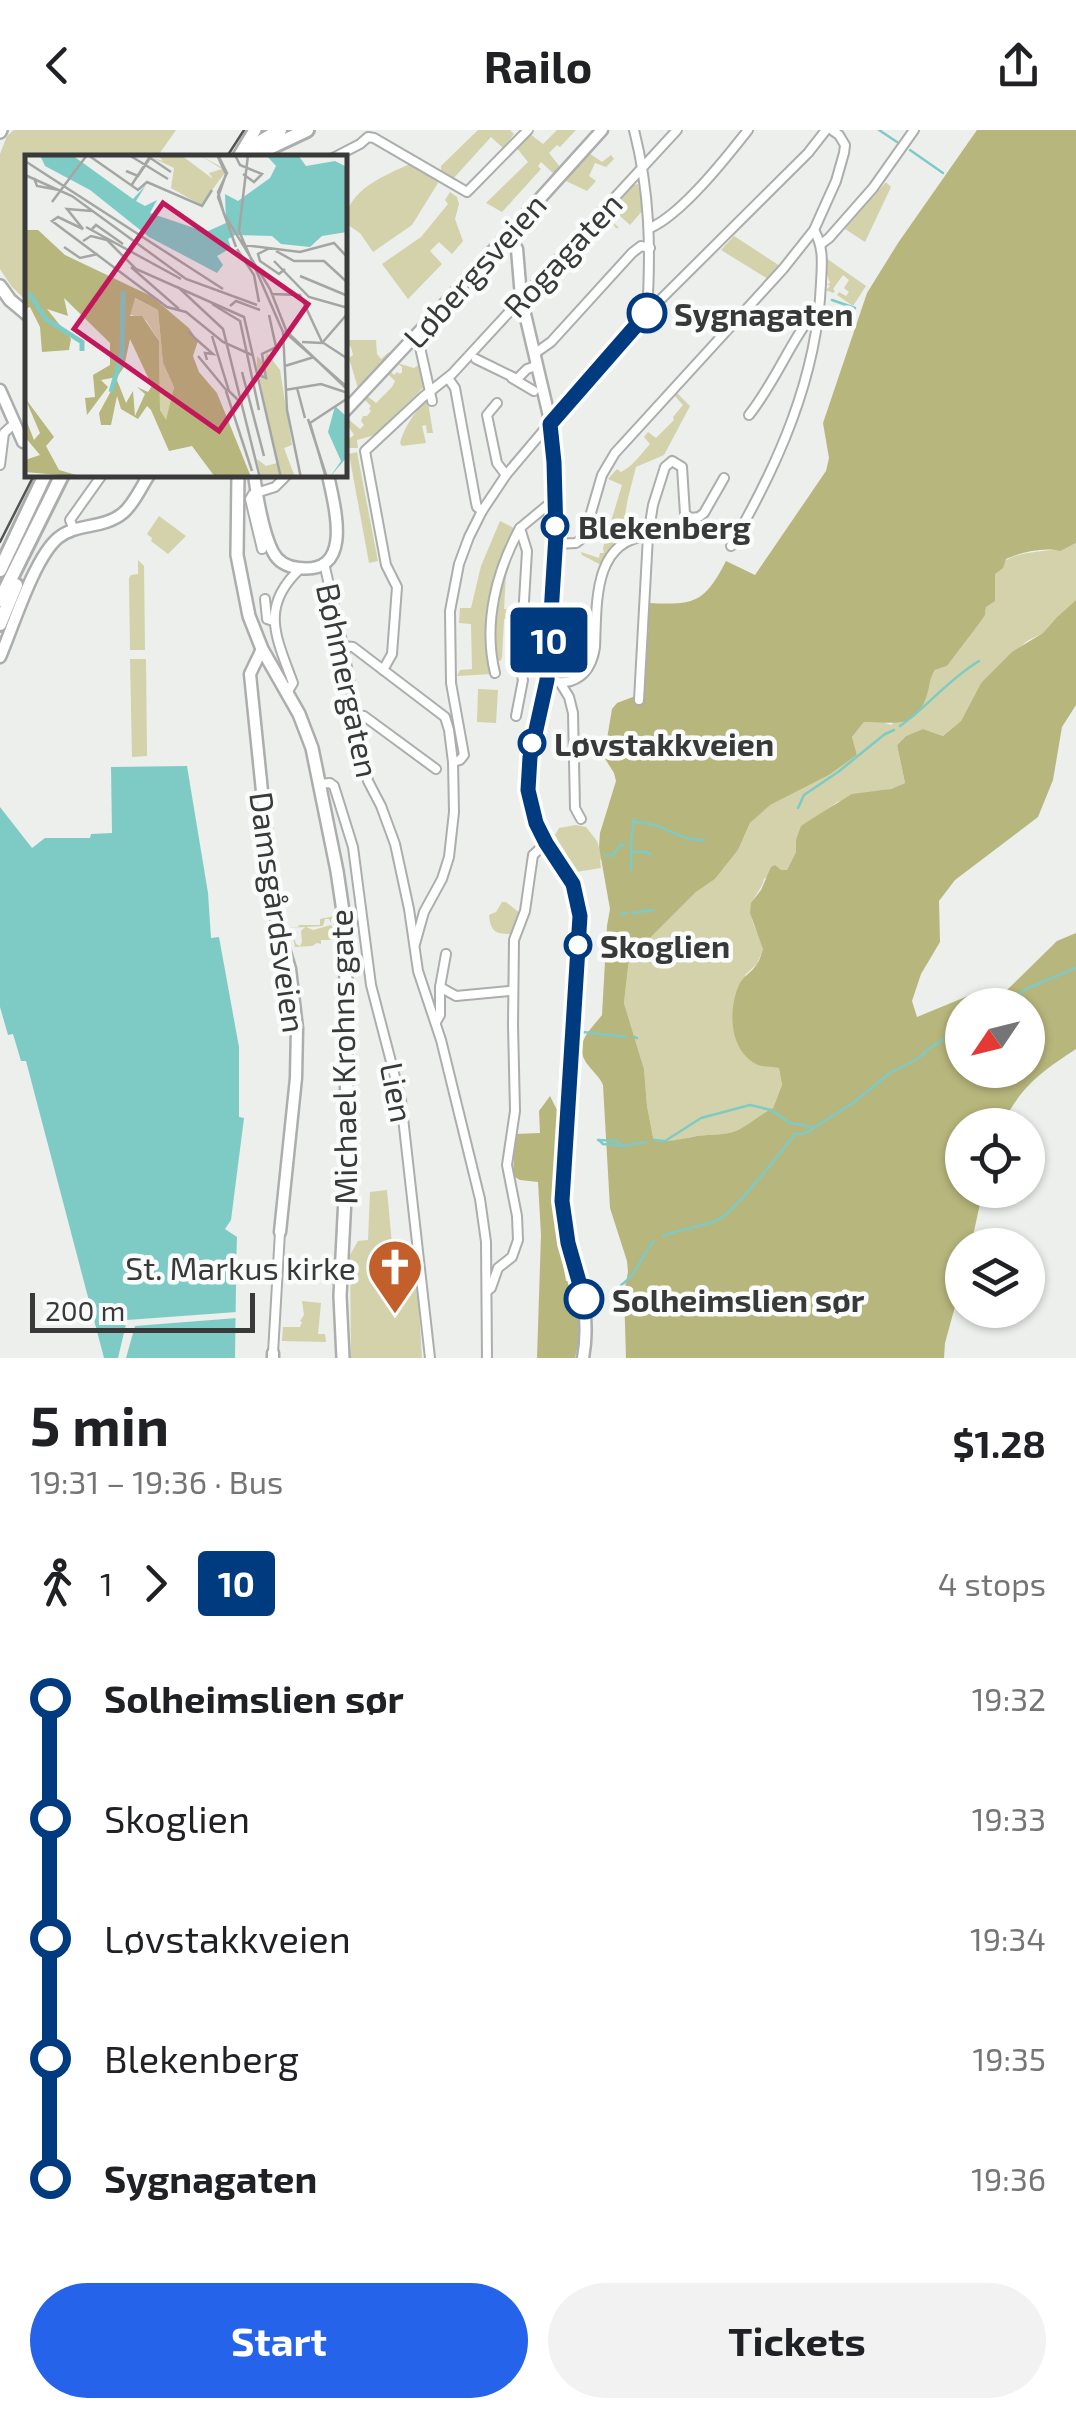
<!DOCTYPE html>
<meta charset="utf-8">
<style>
:root{--surface:#fff;--page:#f2f2f2;--text:#202124;--muted:#757577;--accent:#2563eb}
body{margin:0;font-family:"Exo 2",sans-serif;background:var(--page);color:var(--text);height:100vh;display:flex;flex-direction:column;font-size:38px;white-space:nowrap}
*{box-sizing:border-box;margin:0}
p{font-size:32px;color:var(--muted)}
.icon{flex:none;width:55px;height:55px;fill:none;stroke:currentColor;stroke-width:2;stroke-linecap:round;stroke-linejoin:round}
.map{position:relative;height:1228px;overflow:hidden}
.sheet{display:flex;flex-direction:column;background:var(--surface);flex:1}
.sheet>*{flex:none}
.badge{padding:0 20px;border-radius:8px;font-size:35px;line-height:65px}
.needle{width:65px;rotate:235deg}
.fabs{position:absolute;left:945px;top:858px;display:grid;gap:20px}
.fabs a{display:grid;place-items:center;width:100px;height:100px;border-radius:50%;background:var(--surface);box-shadow:0 2px 8px #0004;font-size:50px}
.scale{position:absolute;left:30px;bottom:25px;width:225px;box-sizing:border-box;padding-left:10px;border:5px solid #383938;border-top:0;font-size:28px;line-height:35px;white-space:nowrap;color:#383938;-webkit-text-stroke:8px #f9fcfa;paint-order:stroke}
.map>.badge{position:absolute;translate:-50% -50%;box-shadow:0 0 0 5px #fff}
.legs{display:flex;align-items:center;gap:15px;height:110px;padding:0 30px;font-size:32px}
.legs p{margin-inline-start:auto}
.summary{display:flex;align-items:center;justify-content:space-between;height:170px;padding:0 30px}
h1{font-size:55px;font-weight:700;line-height:75px}
.cta{display:flex;gap:20px;margin-top:auto;padding:20px 30px}
.cta a{flex:1;height:115px;border-radius:60px;background:var(--accent);color:#fff;font-size:40px;font-weight:700;line-height:115px;text-align:center}
.cta a+a{background:var(--page);color:var(--text)}
ul{padding:0 30px;list-style:none}
li{display:flex;align-items:center;gap:35px;height:120px;font-size:38px}
li i{display:grid;place-items:center;width:15px;height:100%;margin:0 12px;background:currentColor}
li i::after{content:'';width:25px;height:25px;margin:-12px;border:8px solid;border-radius:50%;background:var(--surface)}
li p{margin-inline-start:auto}
li:first-child i{background:linear-gradient(#0000 50%,currentColor 0)}
li:last-child i{background:linear-gradient(currentColor 50%,#0000 0)}
header{display:flex;justify-content:space-between;align-items:center;height:130px;padding:0 30px;background:var(--surface);font-size:45px;font-weight:700}
.map>svg:first-child{display:block}
</style>
<header><svg class="icon" aria-label="back" viewBox="0 0 24 24"><path d="M15 5l-7 7 7 7"/></svg>Railo<svg class="icon" aria-label="share" viewBox="0 0 24 24"><path d="M12 15V3M7 8l5-5 5 5M5 13v7h14v-7"/></svg></header>
<div class="map">
<svg width="1076" height="1228" viewBox="0 0 1076 1228">
<rect width="100%" height="100%" fill="#ecefec"/>
<g fill="#d3d2ab">
<path d="M14 0H176L157 27 28 28 27 171 12 157 0 139V24L7 6Z"/>
<path d="M478 0H510L514 4 503 18 491 7 452 50 441 43V36Z"/>
<path d="M557 0H576L560 17 557 15 549 23 560 37 554 44 541 32 538 36 541 39 502 82 486 73 528 32 516 17 530 4 543 14Z"/>
<path d="M589 23 602 32 611 25 614 29 606 37 595 33 589 46 596 51 587 61 566 51Z"/>
<path d="M412 33 429 42 438 53 412 95 373 122 360 103 345 93C347 59 386 45 412 33Z"/>
<path d="M886 52 891 57 865 112 845 99Z"/>
<path d="M638 54 643 80 630 95 620 86 614 93 619 98H616L613 94 612 77 633 55Z"/>
<path d="M450 62 457 67 459 74 455 89 463 111 452 124 439 112 430 121 442 134 408 169 382 134 421 107 448 74 445 70Z"/>
<path d="M734 106 780 136 768 149 721 120Z"/>
<path d="M826 128 866 156 853 176 837 165 839 162 846 166 849 162 844 158 849 150 843 145 833 159 835 161 833 163 826 160 830 156 827 154 830 153 826 141Z"/>
<path d="M345 181H347L348 210H376L377 224 381 229 389 222 390 225 358 258 349 228 353 225 351 217 345 213Z"/>
<path d="M397 233 414 238 420 234 424 257 375 305 357 310 358 318H345V312L354 305 345 291 347 288 360 299 364 295 361 291 363 286H367L371 281 369 279 371 276 364 269 367 266 376 273 392 257 395 251 388 244 390 241 394 245 397 242 400 244 402 242V237Z"/>
<path d="M677 263 690 276 664 325 636 337 628 368 620 412 601 435 582 425 581 422 599 428 600 423H604L603 418 622 355 608 349 617 339 621 342C633 336 641 324 650 314L644 307 648 302 656 308 674 290 673 287 683 275 675 266Z"/>
<path d="M425 272H428L433 303H427L426 295 422 296 426 313 402 316 400 313C404 298 414 283 425 272Z"/>
<path d="M357 322 378 431 369 433 349 324Z"/>
<path d="M159 386 186 406 168 424 151 411 152 408 147 404Z"/>
<path d="M500 391 516 399C488 452 491 486 492 544L457 546 460 540 472 539 471 494 459 493 460 478H471L481 436Z"/>
<path d="M1076 413V470L1057 487 1043 503 1027 511 981 553 961 591 943 606 923 599 906 606 897 615 905 653 891 659 837 672 826 681 813 688 796 710V722L787 740H781L764 749C762 758 757 762 753 771 745 786 760 804 763 819L757 834 745 845 773 936 779 938 782 955 773 978C761 984 750 994 738 1000 724 1006 711 1004 697 1006 682 1009 670 1012 656 1012L653 1007 647 976 644 939 624 873 629 829 696 762 715 749 738 720 750 693 769 675 829 645 857 625 852 607 864 592 880 591 891 595 927 565 929 550 935 540 947 536 985 485 986 477 995 461C985 411 1054 428 1076 413Z"/>
<path d="M507 427 504 479 521 481 520 489H504L502 528 500 531 493 529 495 475Z"/>
<path d="M138 430 144 436 145 520H130L129 448 131 445 138 444Z"/>
<path d="M130 529H146L147 626 132 627Z"/>
<path d="M478 559 498 560 496 593 477 592Z"/>
<path d="M576 695 586 697 597 711 602 729 600 730 601 738 576 742 555 705 559 698Z"/>
<path d="M502 772H506L521 784 513 804C496 804 491 803 489 785L496 782Z"/>
<path d="M335 786 331 789V793L329 789H325L323 796 306 797 313 800 331 795 333 798V791L336 790 337 810H321V814L317 813 312 816 295 817 292 802 296 814 300 816 302 812 301 801 305 797 287 798 298 797 299 795H320V789Z"/>
<path d="M387 1060 392 1114 415 1113 422 1228H351L350 1125 358 1111 368 1110 370 1062Z"/>
<path d="M302 1171 321 1173 318 1204H325L326 1212 282 1211 283 1197H300L302 1192 300 1191 304 1185Z"/>
</g>
<g fill="#b7b67c" fill-rule="evenodd">
<path d="M977 0H1076V413L1060 421C1045 417 1021 422 1006 429L1003 438 995 444V471L986 477 985 485 981 491 947 536 935 540C929 549 930 555 927 565 915 602 893 591 864 592L852 607 857 625 829 645 770 675 750 693 738 720 715 749 696 762 629 829 624 873 644 939 647 976 653 1007 655 1011C670 1012 682 1009 697 1006 711 1004 724 1006 738 1000 750 994 761 984 773 978L782 955 779 938C771 936 764 938 756 934 728 919 728 877 740 853 745 845 752 842 757 834 760 830 761 824 763 819L750 783 751 773 761 760 771 737 775 735 781 740H787L796 722V710L801 696 813 688 852 664 891 659 905 653 897 615 906 606 923 599 943 606 961 591 981 553 1012 522 1043 503 1057 487 1076 470V575L1062 597 1053 650 1038 687 955 750 939 771 940 812 921 844 912 871 917 887 980 861 1007 860 1057 811 1076 803V919C1041 942 1021 956 1002 995H962V1060H983L971 1115H962V1151L945 1213 944 1228H626L624 1162 628 1142 627 1131 610 1078 603 955C599 946 593 942 588 935 572 914 590 901 602 885L607 796 610 779 599 717 600 703 616 651 614 643 604 627 612 579 617 573 638 565 649 498 648 473C694 475 704 474 726 431L755 445 826 341 829 328 823 293 867 163 898 113ZM962 875H1028V940H962Z"/>
<path d="M550 966 560 986 558 1058C552 1080 561 1105 567 1127L562 1129 566 1151H573L581 1200 575 1228H537L541 1105 538 1052 520 1050 513 1046 515 1004 540 1003 539 981Z"/>
</g>
<path fill="#7ecbc6" d="M187 636 208 763 211 808 219 807 239 917V987L244 988 231 1090 225 1099 237 1107 236 1138 228 1150 236 1155 235 1228H104L26 931H21L13 904 8 905 0 877V677L32 718 45 708H90L91 704 112 703 111 637Z"/>
<path fill="#ecefec" d="M237 1182V1188L135 1196 126 1228H118L127 1190Z"/>
<g fill="none" stroke-linecap="round" stroke-linejoin="round">
<g stroke="#7ecbc6" stroke-width="2.5">
<path d="M879 0 897 12"/>
<path d="M910 20 943 43"/>
<path d="M832 170 855 178"/>
<path d="M900 596C928 576 949 549 979 531"/>
<path d="M798 678 804 665 838 642 885 604 894 600"/>
<path d="M634 692C663 691 676 711 704 710"/>
<path d="M633 722H644L651 724"/>
<path d="M605 725 612 726 621 714 624 716"/>
<path d="M631 740V712L634 689"/>
<path d="M632 783 654 780"/>
<path d="M621 784 627 783"/>
<path d="M1006 875 1026 859 1076 838"/>
<path d="M583 902 626 907"/>
<path d="M634 907 637 908"/>
<path d="M598 1010 616 1011 624 1016 646 1012"/>
<path d="M599 1010 603 1014 623 1016"/>
<path d="M654 1010 665 1011 701 988 750 975 771 980 790 993 812 997"/>
<path d="M663 1106C681 1099 699 1097 716 1091 732 1085 782 1021 795 1004H804L853 973 890 943 919 928 927 920 962 898"/>
<path d="M621 1155C637 1145 642 1124 654 1111"/>
</g>
<g stroke="#abaeac" stroke-width="12">
<g id="street">
<path d="M634 0C650 62 651 120 647 183"/>
<path d="M333 28 360 14 368 7 374 8 467 62 528 0"/>
<path d="M650 98C682 84 726 28 748 0"/>
<path d="M821 114 829 108 873 58 914 0"/>
<path d="M417 204 432 271"/>
<path d="M534 224 551 212 632 123 641 116 650 118"/>
<path d="M476 229 517 249 527 239 536 236"/>
<path d="M448 248 455 258 476 373 477 377 482 381"/>
<path d="M512 248 534 261"/>
<path d="M497 273 487 285 497 333 506 345"/>
<path d="M749 285C776 251 791 209 819 176"/>
<path d="M0 335 4 303 15 293"/>
<path d="M74 400 70 390 102 345"/>
<path d="M555 414 576 413 584 407 602 345 615 323 783 139 814 100 836 51 844 23 845 15 839 5 832 0"/>
<path d="M731 416C778 335 817 248 821 153 822 133 824 118 814 100"/>
<path d="M262 419 250 369 253 364 275 357 287 345"/>
<path d="M324 433 343 516 368 651 381 676 395 714 409 779 418 841 441 910 480 1069 486 1112 487 1228"/>
<path d="M265 469 267 489 273 491"/>
<path d="M343 516 353 517 445 587 449 600 453 632"/>
<path d="M383 540 392 524 397 457 386 435 365 321 423 267 452 244 677 0"/>
<path d="M495 543C483 494 496 442 520 398"/>
<path d="M547 550C574 558 591 544 595 517 597 476 592 410 648 406"/>
<path d="M561 554 569 567 573 583 575 678 581 689"/>
<path d="M287 563 293 553C276 507 259 476 301 438"/>
<path d="M639 570 648 406 653 375 665 337 672 331 682 337 685 384 691 388 699 387 704 383 724 348"/>
<path d="M356 585 364 586 436 639"/>
<path d="M516 586 523 550 520 538 527 421 520 398 555 369"/>
<path d="M320 654 330 653 334 656 353 717 371 855 401 970 430 1228"/>
<path d="M415 814 424 782 442 749 449 727 454 682 453 632 460 630 464 625 451 553 450 481 459 434 469 407 482 381 506 345 560 281 647 183 808 23 826 0"/>
<path d="M440 857 446 824"/>
<path d="M436 892 440 885V857L456 866 509 861"/>
<path d="M487 1161 491 1158 498 1138 512 1127 518 1110 517 1086 507 1035 515 981 513 895 514 810 525 781 533 725 546 713"/>
<path d="M273 1223 280 1102"/>
</g>
</g>
<g stroke="#abaeac" stroke-width="15">
<g id="secondary">
<path d="M508 104 517 119 521 167 549 286 554 332 555 405 548 537 530 627 528 660 536 693 546 713 573 754 580 786 563 1071C567 1126 594 1171 583 1228"/>
<path d="M0 260 23 312"/>
<path d="M345 281 432 188 602 0"/>
<path d="M254 345C257 366 263 403 273 422 278 432 288 437 299 438 355 445 334 375 328 345"/>
<path d="M262 519 250 544 251 554 272 759 278 799 290 839 297 898 296 948 280 1102"/>
<path d="M0 527C13 497 34 428 58 408 76 393 104 399 123 383 134 374 141 357 149 345"/>
<path d="M273 1228V1223"/>
</g>
</g>
<g stroke="#abaeac" stroke-width="16">
<g id="primary">
<path d="M0 2 1 0"/>
<path d="M238 28 255 0"/>
<path d="M0 156 10 170 28 185"/>
<path d="M238 345 237 425 249 486 262 519 299 584 312 618 337 741 344 788 346 835 345 902 348 1008 340 1166 343 1228"/>
</g>
</g>
<g stroke="#abaeac" stroke-width="18">
<g id="highway">
<path d="M243 28 253 16 280 0"/>
<path d="M257 28 271 17 307 0"/>
<path d="M0 440 45 345"/>
<path d="M0 470 62 345"/>
<path d="M0 494 16 455"/>
</g>
</g>
<use href="#street" stroke="#fff" stroke-width="8"/>
<use href="#secondary" stroke="#fff" stroke-width="10"/>
<use href="#primary" stroke="#fff" stroke-width="11"/>
<use href="#highway" stroke="#fff" stroke-width="12"/>
<g stroke="#545554" stroke-width="2.5">
<path d="M226 28 244 0"/>
<path d="M0 412 34 345"/>
</g>
</g>
<g fill="none" stroke-linecap="round" stroke-linejoin="round">
<g stroke="#fff" stroke-width="22">
<path id="line-1" d="M584 1169 568 1113 562 1071 580 786 573 754 546 713 536 693 528 660 530 627 547 550 552 468 556 405 554 332 550 294 647 183"/>
</g>
<use href="#line-1" stroke="#003b80" stroke-width="15"/>
</g>
<defs>
<g id="church-pin" transform="scale(2.875)"><path d="M0 17L-7.5 6A9.5 9.5 0 1 1 7.5 6Z" fill="#c35f2b" stroke="#f9fcfa"/><path d="M-1.2-6h2.4v3.5h3.3v2.4h-3.3V6h-2.4V-.1h-3.3v-2.4h3.3Z" fill="#fff"/></g>
</defs>
<g fill-rule="evenodd">
<use href="#church-pin" x="395" y="1137"/>
</g>
<g fill="#fff" stroke="#003b80" stroke-width="5">
<circle cx="647" cy="183" r="18"/>
<circle cx="555" cy="396" r="12"/>
<circle cx="532" cy="613" r="12"/>
<circle cx="578" cy="815" r="12"/>
<circle cx="584" cy="1169" r="18"/>
</g>
<g text-anchor="middle" dominant-baseline="central" stroke-width="9" stroke-linejoin="round" paint-order="stroke">
<g font-size="32" fill="#383938" stroke="#f9fcfa">
<text transform="translate(562 124) rotate(-47)">Rogagaten</text>
<text transform="translate(474 140) rotate(-48)">Løbergsveien</text>
<text transform="translate(349 550) rotate(78)">Bøhmergaten</text>
<text transform="translate(279 782) rotate(82)">Damsgårdsveien</text>
<text transform="translate(342 927) rotate(-91)">Michael Krohns gate</text>
<text transform="translate(398 962) rotate(79)">Lien</text>
</g>
<g font-size="32" font-weight="bold" fill="#383938" stroke="#f9fcfa" text-anchor="start">
<text x="674" y="183">Sygnagaten</text>
<text x="578" y="396">Blekenberg</text>
<text x="554" y="613">Løvstakkveien</text>
<text x="600" y="815">Skoglien</text>
<text x="612" y="1169">Solheimslien sør</text>
</g>
<g font-size="32" fill="#383938" stroke="#f9fcfa" text-anchor="end">
<text x="356" y="1137">St. Markus kirke</text>
</g>
</g>
<g transform="translate(25 25)">
<rect width="322" height="322" fill="#ecefec"/>
<path d="M133 0H156L188 24 184 18 197 14 174 0 202 15 176 50 146 33 149 13 128 3 138 6ZM109 143 133 155 138 208 149 232 141 266 135 255 134 186 121 165 104 159ZM242 198 255 215 267 290 259 293 270 322H236L232 304 241 311 252 308 232 211V201L239 208Z" fill="#d3d2ab"/>
<path d="M0 75H13L40 100 126 141 164 173 173 186 168 201 174 217 192 238 226 322H190L167 291 144 296 126 255 122 251 113 264 96 254 92 241 86 270H76L74 258 92 225 101 248 108 236 110 261 120 239 112 232 123 237 127 231 105 184 99 212 92 222 76 225 83 232 62 260 60 243 70 242 68 220 85 210V188L39 143 43 161 22 154 46 184 44 195 17 197 15 172 5 152 0 154ZM110 143 133 155 138 208 149 232 141 265 135 255 134 186 117 161H105ZM0 243 29 282 21 291 34 315 58 322 0 317V305L15 300 0 282V262L9 285 15 278Z" fill="#b7b67c" fill-rule="evenodd"/>
<path d="M15 0H47L108 44 121 30 111 46 120 51 132 45 125 58 181 77 201 68 200 39 213 46 245 23 251 11 241 0H273L281 11 310 6 322 12V77L297 81 285 92 256 89 247 81 210 80 203 84 206 93 192 101 198 110 192 118 124 82 65 35 20 11ZM310 251 322 262V302L305 322 316 306 303 277Z" fill="#7ecbc6"/>
<path fill="none" stroke="#7ecbc6" stroke-width="5" d="M4 138 21 164 57 187V196M86 237 97 199 98 136"/>
<path fill="none" stroke="#a4a6a4" stroke-width="2.5" d="M63 0 113 35 122 27 177 51 187 35M104 0 143 24M121 0 146 17M192 0 201 19 193 42 211 92M193 0 202 18 193 37 199 59 245 134 263 180 323 233M210 0 215 10 237 19 229 27 218 19M223 0 214 76 258 177 262 255 276 323M0 6 198 134M101 16 113 21 127 0M0 20 47 41 161 124 232 150M9 23 12 31 34 35M106 31 126 0M27 47 62 0M67 56 42 54 58 74 33 62 27 66 142 152 161 157 198 187 227 200M61 72 156 124M67 74 71 70 98 89M58 86 66 81 82 85 111 114 219 162 256 323M218 90 275 97 309 88 323 103M39 92 55 103 73 99M212 94 229 120 234 147M243 94 233 99 235 106 254 119 260 114M251 96 269 106H299L323 128M249 106 284 142 323 153M106 112 154 154M275 121 323 141M153 132 198 174 235 323M246 139 275 140 297 187 323 204M187 149 215 166 234 255M205 151 211 146 235 155M260 175 323 235M163 177 188 199 180 198 182 205M187 181 204 236 215 247M277 187 297 188 323 158M173 201 202 236M260 211 289 202M217 217 239 301M234 220 241 223 237 199 251 192 244 160M272 233 280 263M260 235 296 229 323 238M201 236 227 316M283 264 302 323M301 323 285 268 323 243"/>
<path fill="#c2185b" fill-opacity="0.15" stroke="#c2185b" stroke-width="5" d="M138 48 283 149 194 276 49 174Z"/>
<rect width="322" height="322" fill="none" stroke="#383938" stroke-width="5"/>
</g>
</svg>
<div class="fabs">
<a><svg class="needle" viewBox="-14 -14 28 28"><path d="M0-13l5 13h-10z" fill="#e53935"/><path d="M0 13l5-13h-10z" fill="#757577"/></svg></a>
<a><svg class="icon" aria-label="locate" viewBox="0 0 24 24"><circle cx="12" cy="12" r="6"/><path d="M12 2v4M12 18v4M2 12h4M18 12h4"/></svg></a>
<a><svg class="icon" aria-label="layers" viewBox="0 0 24 24"><path d="M12 4l9 5-9 5-9-5zM3 14l9 5 9-5"/></svg></a>
</div>
<div class="scale">200 m</div>
<b class="badge" style="left:549px;top:510px;background:#003b80;color:#fff">10</b>
</div>
<section class="sheet">
<div class="summary"><div><h1>5 min</h1><p>19:31 – 19:36 · Bus</p></div><b>$1.28</b></div>
<div class="legs"><svg class="icon" aria-label="walk" viewBox="0 0 24 24"><circle cx="13" cy="4" r="2"/><path d="M13 8l-2 6 4 7M11 14l-3 7M7 12l3-4h3l4 4"/></svg>1<svg class="icon" aria-label="forward" viewBox="0 0 24 24"><path d="M9 5l7 7-7 7"/></svg><b class="badge" style="background:#003b80;color:#fff">10</b><p>4 stops</p></div>
<ul>
<li><i style="color:#003b80"></i><b>Solheimslien sør</b><p>19:32</p></li>
<li><i style="color:#003b80"></i><span>Skoglien</span><p>19:33</p></li>
<li><i style="color:#003b80"></i><span>Løvstakkveien</span><p>19:34</p></li>
<li><i style="color:#003b80"></i><span>Blekenberg</span><p>19:35</p></li>
<li><i style="color:#003b80"></i><b>Sygnagaten</b><p>19:36</p></li>
</ul>
<div class="cta"><a>Start</a><a>Tickets</a></div>
</section>
